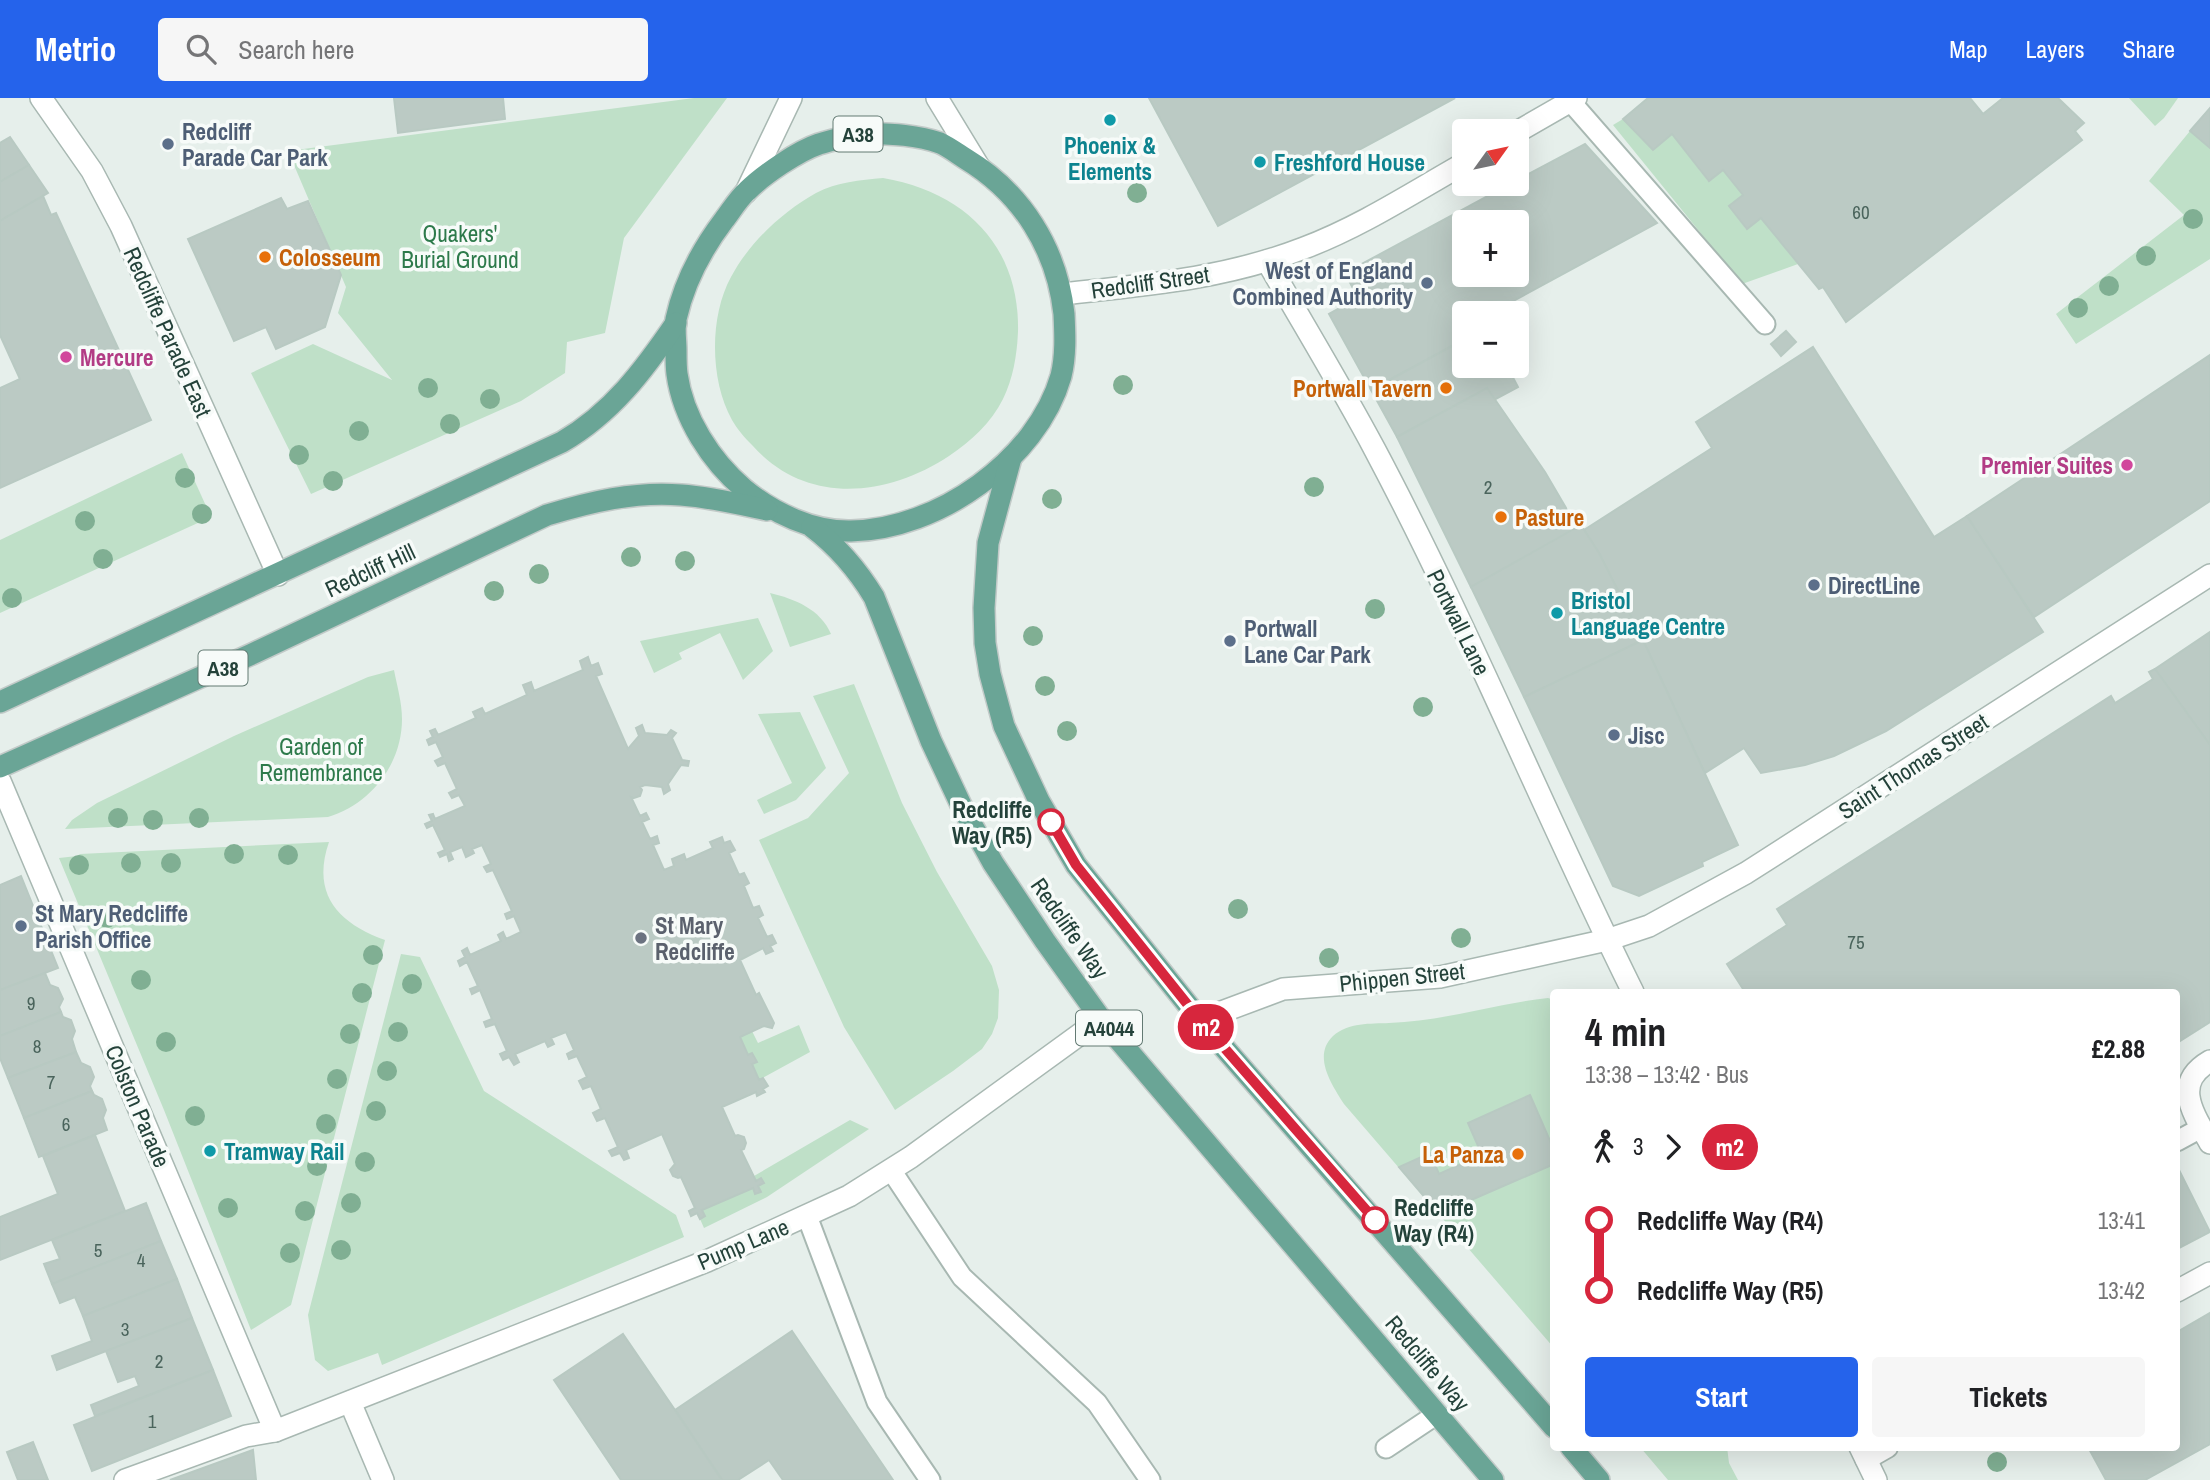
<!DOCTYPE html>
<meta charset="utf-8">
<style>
:root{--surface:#fff;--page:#f6f6f6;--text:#202124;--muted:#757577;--accent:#2563eb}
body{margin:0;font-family:"Archivo Narrow",sans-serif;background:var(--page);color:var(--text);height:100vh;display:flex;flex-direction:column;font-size:26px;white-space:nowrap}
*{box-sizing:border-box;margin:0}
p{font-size:23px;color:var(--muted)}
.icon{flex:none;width:38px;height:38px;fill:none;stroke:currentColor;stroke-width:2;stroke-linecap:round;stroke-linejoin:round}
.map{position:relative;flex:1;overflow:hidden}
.panel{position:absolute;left:1550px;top:891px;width:630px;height:462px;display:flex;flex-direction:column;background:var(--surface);border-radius:7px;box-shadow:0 7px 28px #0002}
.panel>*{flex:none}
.badge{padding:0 14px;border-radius:23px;font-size:24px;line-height:46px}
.needle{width:46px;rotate:57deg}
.buttons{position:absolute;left:1452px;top:21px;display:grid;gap:14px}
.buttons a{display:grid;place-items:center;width:77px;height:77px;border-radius:7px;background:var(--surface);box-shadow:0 7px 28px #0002;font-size:35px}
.map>.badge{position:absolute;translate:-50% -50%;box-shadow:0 0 0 4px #fff}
.legs{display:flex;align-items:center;gap:10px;height:77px;padding:0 35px;font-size:23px}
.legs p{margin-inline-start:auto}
.overview{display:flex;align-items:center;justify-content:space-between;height:119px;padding:0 35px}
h1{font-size:38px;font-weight:800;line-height:52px}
.button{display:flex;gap:14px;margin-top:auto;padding:14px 35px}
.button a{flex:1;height:80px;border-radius:7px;background:var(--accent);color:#fff;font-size:28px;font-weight:800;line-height:80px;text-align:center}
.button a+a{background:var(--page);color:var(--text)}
ul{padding:0 35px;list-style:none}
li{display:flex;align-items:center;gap:24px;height:70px;font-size:26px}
li i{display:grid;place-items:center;width:10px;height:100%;margin:0 9px;background:currentColor}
li i::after{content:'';width:18px;height:18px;margin:-9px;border:5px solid;border-radius:50%;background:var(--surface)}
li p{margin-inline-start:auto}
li:first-child i{background:linear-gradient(#0000 50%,currentColor 0)}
li:last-child i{background:linear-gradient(currentColor 50%,#0000 0)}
header{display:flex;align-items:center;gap:42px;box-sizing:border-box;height:98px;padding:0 35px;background:var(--accent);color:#fff}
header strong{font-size:33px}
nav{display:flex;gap:38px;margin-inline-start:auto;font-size:24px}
.search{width:490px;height:63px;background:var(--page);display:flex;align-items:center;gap:18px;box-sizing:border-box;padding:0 24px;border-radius:7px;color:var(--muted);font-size:26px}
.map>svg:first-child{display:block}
</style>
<header>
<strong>Metrio</strong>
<div class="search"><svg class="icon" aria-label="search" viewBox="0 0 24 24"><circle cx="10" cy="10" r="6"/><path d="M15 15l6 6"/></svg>Search here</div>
<nav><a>Map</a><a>Layers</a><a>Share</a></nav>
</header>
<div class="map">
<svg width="2210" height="1382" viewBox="0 0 2210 1382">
<rect width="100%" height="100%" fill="#e6efeb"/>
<g fill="#bfe0c8">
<path d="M694 0H727L624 140 605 235 567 244 565 275 521 303 311 396 251 275 313 246 392 282 338 215 346 189 288 53Z"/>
<path d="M2129 0H2178L2164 20 2155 28Z"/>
<path d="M1623 21 1653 52 1672 36 1708 83 1723 72 1743 97 1729 108 1746 131 1761 120 1798 166 1742 186 1613 27Z"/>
<path d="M2190 33 2210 50V161L2076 246 2056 216 2184 117 2149 83Z"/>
<path d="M883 80C965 94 1020 148 1018 234 1017 257 1013 281 1003 301 991 325 971 343 949 358 887 399 806 408 752 347 745 340 737 331 732 322 710 283 709 219 731 179 749 145 782 114 816 95 837 84 860 82 883 80Z"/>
<path d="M182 355 211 419 0 515V442Z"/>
<path d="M770 495C795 501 820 511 831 536L790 549Z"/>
<path d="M758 520 773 553 743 582 720 535 679 555 682 561 654 575 640 543Z"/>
<path d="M394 572C397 588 402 604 402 621 402 666 371 706 328 719L65 731 72 722 97 705 234 638 368 579Z"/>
<path d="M854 586 902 705 937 774 992 868 999 892 998 920 992 936 982 951 953 973 895 1012 844 929 759 742 808 720 849 675 813 598Z"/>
<path d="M800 614 826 670 796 702 764 716 757 702 792 685 758 616Z"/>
<path d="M329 744C311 796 338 825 385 842L291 1207 251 1232 164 1012 59 760 77 758 80 756Z"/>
<path d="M401 856 420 859 484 993 676 1117 684 1139 382 1267 378 1255 328 1273 315 1262 308 1217Z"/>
<path d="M1548 900 1554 902V1250L1344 1006C1332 987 1312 958 1333 938 1349 924 1370 926 1389 925 1445 923 1494 906 1548 900Z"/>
<path d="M799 927 810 954 759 982 740 939 752 933 758 945Z"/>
<path d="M850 1022 869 1031 767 1099 704 1130 700 1121 705 1118 702 1112 764 1085 761 1080 756 1083 754 1078Z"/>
<path d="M1640 1349H1727L1729 1365 1738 1382H1668Z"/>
</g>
<g fill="#bbcac4" stroke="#b8c9c2" stroke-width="2" fill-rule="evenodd">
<path d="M394 0H503L505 21 398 35Z"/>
<path d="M1149 0H1455L1218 128Z"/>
<path d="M1648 0H1970L1983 16 2003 0H2058L2084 25 2075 33 2082 42 1846 224 1823 189 1819 191 1761 120 1747 131 1729 108 1743 97 1723 72 1709 83 1672 36 1653 52 1623 21Z"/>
<path d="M2210 10V50L2190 33Z"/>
<path d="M10 39 29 67 0 84V45Z"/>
<path d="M1585 46 1657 125 1491 215H1465V241L1371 292 1329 216 1358 200 1345 175 1510 86H1517V82ZM1465 124H1517V177H1465Z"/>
<path d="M29 67 48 95 0 123V84Z"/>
<path d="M43 98 51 117 56 115 151 322 0 390V290L20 281 0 237V123Z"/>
<path d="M281 100 287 111 308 103 341 177 325 229 276 251 266 229 234 243 188 141Z"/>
<path d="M1786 233 1796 244 1781 258 1771 246Z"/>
<path d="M1465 241V268H1507L1518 289 1494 302 1487 290 1397 339 1371 292Z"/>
<path d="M1813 249 1934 439 1967 418 2043 534 1886 633 1834 658 1805 667 1761 675 1744 650 1705 675 1643 542 1599 455 1584 432 1712 350 1696 324Z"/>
<path d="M2210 257V403L2034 519 1967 418Z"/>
<path d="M1487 290 1545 374 1566 410 1573 433 1471 489 1397 339Z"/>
<path d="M1581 427 1599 455 1643 542 1524 599 1471 489Z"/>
<path d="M2210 534V647L2155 571Z"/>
<path d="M1643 542 1738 747 1702 764 1703 768 1639 798 1613 788 1524 599Z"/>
<path d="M588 559 591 568 598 565 602 576 596 578 628 651 639 638 636 630 642 627 645 635 667 637 671 632 676 635 672 640 682 662 689 663 688 668 681 667 668 686 670 692 664 696 662 689 645 687 640 689 642 692 640 698 634 700 631 699 640 718 646 715 649 721 642 724 650 741 657 738 659 745 653 747 664 772 674 768 672 761 684 756 686 762 713 750 710 744 722 739 724 745 730 743 735 752 729 755 739 777 744 775 749 785 744 788 753 810 759 808 763 817 758 820 767 839 772 837 776 845 770 848 773 853 766 856 763 850 740 862 756 897 759 895 774 925 772 930 764 928 740 939 748 957 752 955 757 964 752 966 759 982 763 980 768 988 763 991 765 994 757 998 756 994 722 1009 735 1038 738 1037 744 1039 746 1045 744 1051 741 1052 756 1083 761 1080 764 1085 758 1088 761 1094 755 1096 753 1090 702 1112 705 1118 700 1121 697 1115 691 1118 689 1113 695 1110 681 1079 678 1080 673 1078 670 1072 675 1066 662 1036 626 1052 629 1060 624 1062 620 1055 612 1058 609 1053 618 1049 605 1020 597 1023 593 1015 601 1011 591 988 583 991 579 983 587 979 577 958 569 961 567 956 574 952 566 934 551 940 554 946 548 949 545 943 515 956 519 964 514 967 509 959 503 962 500 956 507 953 495 926 486 929 484 924 492 921 480 892 472 896 470 891 478 888 467 864 460 868 458 863 465 859 462 853 467 850 470 857 501 843 498 837 503 834 506 841 521 834 514 818 507 821 505 816 512 813 493 772 487 774 484 769 491 766 482 747 472 751 474 755 466 759 462 749 450 754 453 761 449 763 447 756 440 759 438 755 445 752 433 727 427 730 425 726 432 723 429 717 433 716 435 721 465 708 459 697 452 700 449 695 457 691 445 665 438 668 435 663 443 659 436 644 429 647 427 642 433 639 430 633 435 631 438 637 476 620 473 614 482 610 485 616 527 597 523 587 531 584 534 593 583 572 580 563Z"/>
<path d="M2155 571 2210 647V924L2177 945V894H1745L1727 866 1787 827 1777 811 2111 598 2115 605 2153 581 2149 574Z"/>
<path d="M21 778 58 870 0 892V787Z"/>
<path d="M45 875 50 887 58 890 63 901 59 909 61 914 0 938V892Z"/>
<path d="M61 914 63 919 71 922 75 933 72 941 76 954 8 980 0 960V938Z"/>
<path d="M76 954 81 965 90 969 94 979 90 988 92 993 24 1020 8 980Z"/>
<path d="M92 993 94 997 102 1001 106 1012 103 1020 107 1032 39 1059 24 1020Z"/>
<path d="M1530 997 1554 1052V1066L1439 1116 1399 1069 1430 1055 1439 1076 1482 1057 1468 1025Z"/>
<path d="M95 1037 125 1113 0 1162V1119L58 1096 43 1058Z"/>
<path d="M2177 1068 2210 1134 2177 1151Z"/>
<path d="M146 1105 161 1143 52 1186 44 1166 60 1161 52 1142Z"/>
<path d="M161 1143 177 1181 83 1218 75 1199 60 1205 52 1186Z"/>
<path d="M177 1181 192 1220 57 1272 52 1258 92 1243 83 1218Z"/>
<path d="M2210 1215V1346L2145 1382H2106L2088 1349H2177V1234Z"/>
<path d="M192 1220 213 1272 95 1318 91 1307 139 1288 135 1278 118 1284 106 1253Z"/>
<path d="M792 1233 893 1382H783L769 1362 738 1382H722L675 1312Z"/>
<path d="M623 1236 675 1312 722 1382H621L554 1282Z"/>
<path d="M213 1272 231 1318 92 1373 74 1327Z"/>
<path d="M33 1344 48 1382H18L7 1354Z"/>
<path d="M253 1352 256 1382H170Z"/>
</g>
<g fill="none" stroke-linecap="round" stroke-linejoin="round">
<g stroke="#a8b8b2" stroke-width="23">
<g id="service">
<path d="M1571 4 1765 226"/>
<path d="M2177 1043 2201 1030"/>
<path d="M891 1072 962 1179 1097 1305 1150 1382"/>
<path d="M807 1118 877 1304 930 1382"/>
<path d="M1386 1350 1437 1316"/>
</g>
</g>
<g stroke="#a8b8b2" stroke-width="24">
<path id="pedestrian" d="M125 1382 246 1338 275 1333"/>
</g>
<g stroke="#a8b8b2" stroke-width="24">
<g id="minor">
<path d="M41 0 92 73 121 128 278 477"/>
<path d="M1517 34 1576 0"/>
<path d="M1267 163C1303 226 1341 288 1375 352 1469 529 1544 715 1633 894"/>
<path d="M1062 196C1145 187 1224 181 1304 150 1360 129 1412 95 1465 65"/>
<path d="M0 683 275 1333 707 1163 849 1098 911 1059 1101 921"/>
<path d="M1200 922 1283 891 1440 879 1607 842 1649 828 1746 775 2210 477"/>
<path d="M2210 963C2172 985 2193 1015 2210 1045"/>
<path d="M2177 1193 2210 1175"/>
<path d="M350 1304 383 1382"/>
<path d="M1860 1349 1876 1382"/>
<path d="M1866 1361 1887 1349"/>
</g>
</g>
<g stroke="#a8b8b2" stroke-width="24">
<g id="tertiary">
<path d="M937 0 979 69"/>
<path d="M746 94 791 0"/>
</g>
</g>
<g stroke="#c2cac8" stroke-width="24">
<g id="primary">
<path d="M861 35C887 36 914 36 940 45 949 49 958 56 966 61 1022 95 1057 151 1064 216 1065 236 1066 258 1061 278 1037 362 937 432 851 433 813 434 773 415 744 391 711 363 683 320 677 276 676 269 676 260 676 252 676 242 674 231 676 221 684 185 702 151 724 122 731 113 738 101 747 93 763 77 798 53 819 46 832 42 847 39 861 35Z"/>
<path d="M1011 360 988 445 984 510 985 545 990 576 1004 628 1039 703 1076 767 1200 922 1554 1329"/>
<path d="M812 429C837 448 857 471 874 499L931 643 961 707 993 765 1045 843 1101 921 1493 1382"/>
<path d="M0 604 562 344C612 315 644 272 676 225"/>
<path d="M0 669 252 556 547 417C590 404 635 393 681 397 710 399 739 406 767 412"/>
<path d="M1571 1349 1599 1382"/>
</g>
</g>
<use href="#service" stroke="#fff" stroke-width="19"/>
<use href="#pedestrian" stroke="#fff" stroke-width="21"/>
<use href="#minor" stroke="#fff" stroke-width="21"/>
<use href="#tertiary" stroke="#fff" stroke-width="21"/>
<use href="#primary" stroke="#6aa596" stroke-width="21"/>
</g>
<g fill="#80af93">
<circle cx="1137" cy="95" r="10"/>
<circle cx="2193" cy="121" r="10"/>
<circle cx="2146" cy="158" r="10"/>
<circle cx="2109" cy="188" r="10"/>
<circle cx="2078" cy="210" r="10"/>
<circle cx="1123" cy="287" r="10"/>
<circle cx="428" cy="290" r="10"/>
<circle cx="490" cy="301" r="10"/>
<circle cx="450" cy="326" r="10"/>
<circle cx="359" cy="333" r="10"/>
<circle cx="299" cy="357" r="10"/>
<circle cx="185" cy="380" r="10"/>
<circle cx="333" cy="383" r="10"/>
<circle cx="1314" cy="389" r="10"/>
<circle cx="1052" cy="401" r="10"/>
<circle cx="202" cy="416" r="10"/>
<circle cx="85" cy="423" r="10"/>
<circle cx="631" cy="459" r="10"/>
<circle cx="103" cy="461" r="10"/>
<circle cx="685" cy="463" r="10"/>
<circle cx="539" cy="476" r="10"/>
<circle cx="494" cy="493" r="10"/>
<circle cx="12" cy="500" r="10"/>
<circle cx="1375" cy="511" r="10"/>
<circle cx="1033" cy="538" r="10"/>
<circle cx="1045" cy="588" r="10"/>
<circle cx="1423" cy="609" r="10"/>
<circle cx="1067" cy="633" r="10"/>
<circle cx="118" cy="720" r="10"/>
<circle cx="199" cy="720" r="10"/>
<circle cx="153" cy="722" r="10"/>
<circle cx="234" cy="756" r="10"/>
<circle cx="288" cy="757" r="10"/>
<circle cx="131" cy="765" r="10"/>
<circle cx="171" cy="765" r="10"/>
<circle cx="79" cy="767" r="10"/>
<circle cx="1238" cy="811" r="10"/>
<circle cx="107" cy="820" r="10"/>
<circle cx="1461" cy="840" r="10"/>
<circle cx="373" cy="857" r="10"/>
<circle cx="1329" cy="860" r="10"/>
<circle cx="141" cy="882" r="10"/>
<circle cx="412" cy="886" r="10"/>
<circle cx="362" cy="895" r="10"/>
<circle cx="398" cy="934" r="10"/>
<circle cx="350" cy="936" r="10"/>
<circle cx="166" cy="944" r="10"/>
<circle cx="387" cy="973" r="10"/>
<circle cx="337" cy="981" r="10"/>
<circle cx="376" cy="1013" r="10"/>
<circle cx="195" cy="1018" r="10"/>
<circle cx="326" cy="1026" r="10"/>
<circle cx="365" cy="1064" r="10"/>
<circle cx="317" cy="1068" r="10"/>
<circle cx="351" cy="1105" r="10"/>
<circle cx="228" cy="1110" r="10"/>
<circle cx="305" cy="1113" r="10"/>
<circle cx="341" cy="1152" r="10"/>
<circle cx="290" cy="1155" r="10"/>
<circle cx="1997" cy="1364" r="10"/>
</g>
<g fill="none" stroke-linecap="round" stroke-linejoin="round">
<g stroke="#fff" stroke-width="16">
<path id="line-1" d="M1051 724 1076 767 1200 922 1375 1122"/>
</g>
<use href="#line-1" stroke="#d7263d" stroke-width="10"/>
</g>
<g fill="#0f9aa8" stroke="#f7fbf9" stroke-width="2.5">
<circle cx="1110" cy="22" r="7"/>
<circle cx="1260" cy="64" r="7"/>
<circle cx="1557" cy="515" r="7"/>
<circle cx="210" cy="1053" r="7"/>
</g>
<g fill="#5c6f8a" stroke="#f7fbf9" stroke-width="2.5">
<circle cx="168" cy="46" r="7"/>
<circle cx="1427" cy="185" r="7"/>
<circle cx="1814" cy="487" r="7"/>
<circle cx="1230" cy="543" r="7"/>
<circle cx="1614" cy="637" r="7"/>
<circle cx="21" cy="828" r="7"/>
</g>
<g fill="#e8710a" stroke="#f7fbf9" stroke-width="2.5">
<circle cx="265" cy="159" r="7"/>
<circle cx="1446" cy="290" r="7"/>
<circle cx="1501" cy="419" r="7"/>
<circle cx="1518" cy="1056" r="7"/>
</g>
<g fill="#d1479c" stroke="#f7fbf9" stroke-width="2.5">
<circle cx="66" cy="259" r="7"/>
<circle cx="2127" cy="367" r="7"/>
</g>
<g fill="#fff" stroke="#d7263d" stroke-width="3.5">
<circle cx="1051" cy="724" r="12"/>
<circle cx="1375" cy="1122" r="12"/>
</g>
<circle fill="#6b7280" stroke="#f7fbf9" stroke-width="2.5" cx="641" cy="840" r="7"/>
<g text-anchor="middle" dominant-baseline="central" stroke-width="7" stroke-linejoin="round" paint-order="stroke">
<g font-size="19" fill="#4a645c">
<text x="1861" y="114">60</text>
<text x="1488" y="389">2</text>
<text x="1856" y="844">75</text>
<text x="31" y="905">9</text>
<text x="37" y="948">8</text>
<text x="51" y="984">7</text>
<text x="66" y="1026">6</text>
<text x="98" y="1152">5</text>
<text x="141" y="1162">4</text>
<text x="125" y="1231">3</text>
<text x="159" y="1263">2</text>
<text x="152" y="1323">1</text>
</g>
<g fill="#f7fbf9" stroke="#637a73" stroke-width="2">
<rect x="833.5" y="18.5" width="49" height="35" rx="5"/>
<rect x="198.5" y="552.5" width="49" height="35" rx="5"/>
<rect x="1076" y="912.5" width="66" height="35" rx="5"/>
</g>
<g font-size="21" font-weight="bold" fill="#24423a">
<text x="858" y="36">A38</text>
<text x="223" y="570">A38</text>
<text x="1109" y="930">A4044</text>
</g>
<g font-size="23" font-weight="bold" fill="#4e5e75" stroke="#f7fbf9" text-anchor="start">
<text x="182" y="33">Redcliff<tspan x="182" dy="26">Parade Car Park</tspan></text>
<text x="1413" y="172" text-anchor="end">West of England<tspan x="1413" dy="26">Combined Authority</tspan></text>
<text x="1828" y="487">DirectLine</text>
<text x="1244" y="530">Portwall<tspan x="1244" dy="26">Lane Car Park</tspan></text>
<text x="1628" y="637">Jisc</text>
<text x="35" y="815">St Mary Redcliffe<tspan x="35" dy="26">Parish Office</tspan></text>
</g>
<g font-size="23" font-weight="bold" fill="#0d838f" stroke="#f7fbf9" text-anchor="start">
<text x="1110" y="47" text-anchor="middle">Phoenix &amp;<tspan x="1110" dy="26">Elements</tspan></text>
<text x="1274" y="64">Freshford House</text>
<text x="1571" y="502">Bristol<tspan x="1571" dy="26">Language Centre</tspan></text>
<text x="224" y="1053">Tramway Rail</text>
</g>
<g font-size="23" fill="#2d7a4b" stroke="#f7fbf9">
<text x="460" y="135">Quakers'<tspan x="460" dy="26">Burial Ground</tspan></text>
<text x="321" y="648">Garden of<tspan x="321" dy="26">Remembrance</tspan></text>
</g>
<g font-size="23" font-weight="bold" fill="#c56008" stroke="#f7fbf9" text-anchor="start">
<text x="279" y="159">Colosseum</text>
<text x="1432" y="290" text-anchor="end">Portwall Tavern</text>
<text x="1515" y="419">Pasture</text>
<text x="1504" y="1056" text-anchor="end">La Panza</text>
</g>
<g font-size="23" fill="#24423a" stroke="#f7fbf9">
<text transform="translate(1150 184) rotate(-8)">Redcliff Street</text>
<text transform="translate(168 234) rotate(66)">Redcliffe Parade East</text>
<text transform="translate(370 472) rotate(-25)">Redcliff Hill</text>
<text transform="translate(1459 524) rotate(64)">Portwall Lane</text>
<text transform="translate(1913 668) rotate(-33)">Saint Thomas Street</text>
<text transform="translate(1070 830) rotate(55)">Redcliffe Way</text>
<text transform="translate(1402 879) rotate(-6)">Phippen Street</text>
<text transform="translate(138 1008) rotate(67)">Colston Parade</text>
<text transform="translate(743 1146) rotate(-23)">Pump Lane</text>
<text transform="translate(1428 1265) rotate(50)">Redcliffe Way</text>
</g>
<g font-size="23" font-weight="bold" fill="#b23c85" stroke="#f7fbf9" text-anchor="start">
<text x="80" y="259">Mercure</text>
<text x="2113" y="367" text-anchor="end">Premier Suites</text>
</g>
<g font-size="23" font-weight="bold" fill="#24423a" stroke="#f7fbf9" text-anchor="end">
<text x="1032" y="711">Redcliffe<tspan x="1032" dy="26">Way (R5)</tspan></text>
<text x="1394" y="1109" text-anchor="start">Redcliffe<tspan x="1394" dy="26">Way (R4)</tspan></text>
</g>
<g font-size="23" font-weight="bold" fill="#5b616d" stroke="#f7fbf9" text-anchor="start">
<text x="655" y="827">St Mary<tspan x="655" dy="26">Redcliffe</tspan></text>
</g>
</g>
</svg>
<div class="buttons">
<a><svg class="needle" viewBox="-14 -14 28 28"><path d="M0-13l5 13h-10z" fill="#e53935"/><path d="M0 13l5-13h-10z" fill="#757577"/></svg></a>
<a>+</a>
<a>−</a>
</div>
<b class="badge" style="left:1206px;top:929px;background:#d7263d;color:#fff">m2</b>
<section class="panel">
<div class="overview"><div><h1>4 min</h1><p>13:38 – 13:42 · Bus</p></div><b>£2.88</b></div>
<div class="legs"><svg class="icon" aria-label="walk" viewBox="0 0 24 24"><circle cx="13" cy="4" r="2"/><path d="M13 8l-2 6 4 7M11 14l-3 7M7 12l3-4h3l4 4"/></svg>3<svg class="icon" aria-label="forward" viewBox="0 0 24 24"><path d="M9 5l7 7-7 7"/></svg><b class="badge" style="background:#d7263d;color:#fff">m2</b></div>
<ul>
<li><i style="color:#d7263d"></i><b>Redcliffe Way (R4)</b><p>13:41</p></li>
<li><i style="color:#d7263d"></i><b>Redcliffe Way (R5)</b><p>13:42</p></li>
</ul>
<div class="button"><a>Start</a><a>Tickets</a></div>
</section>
</div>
